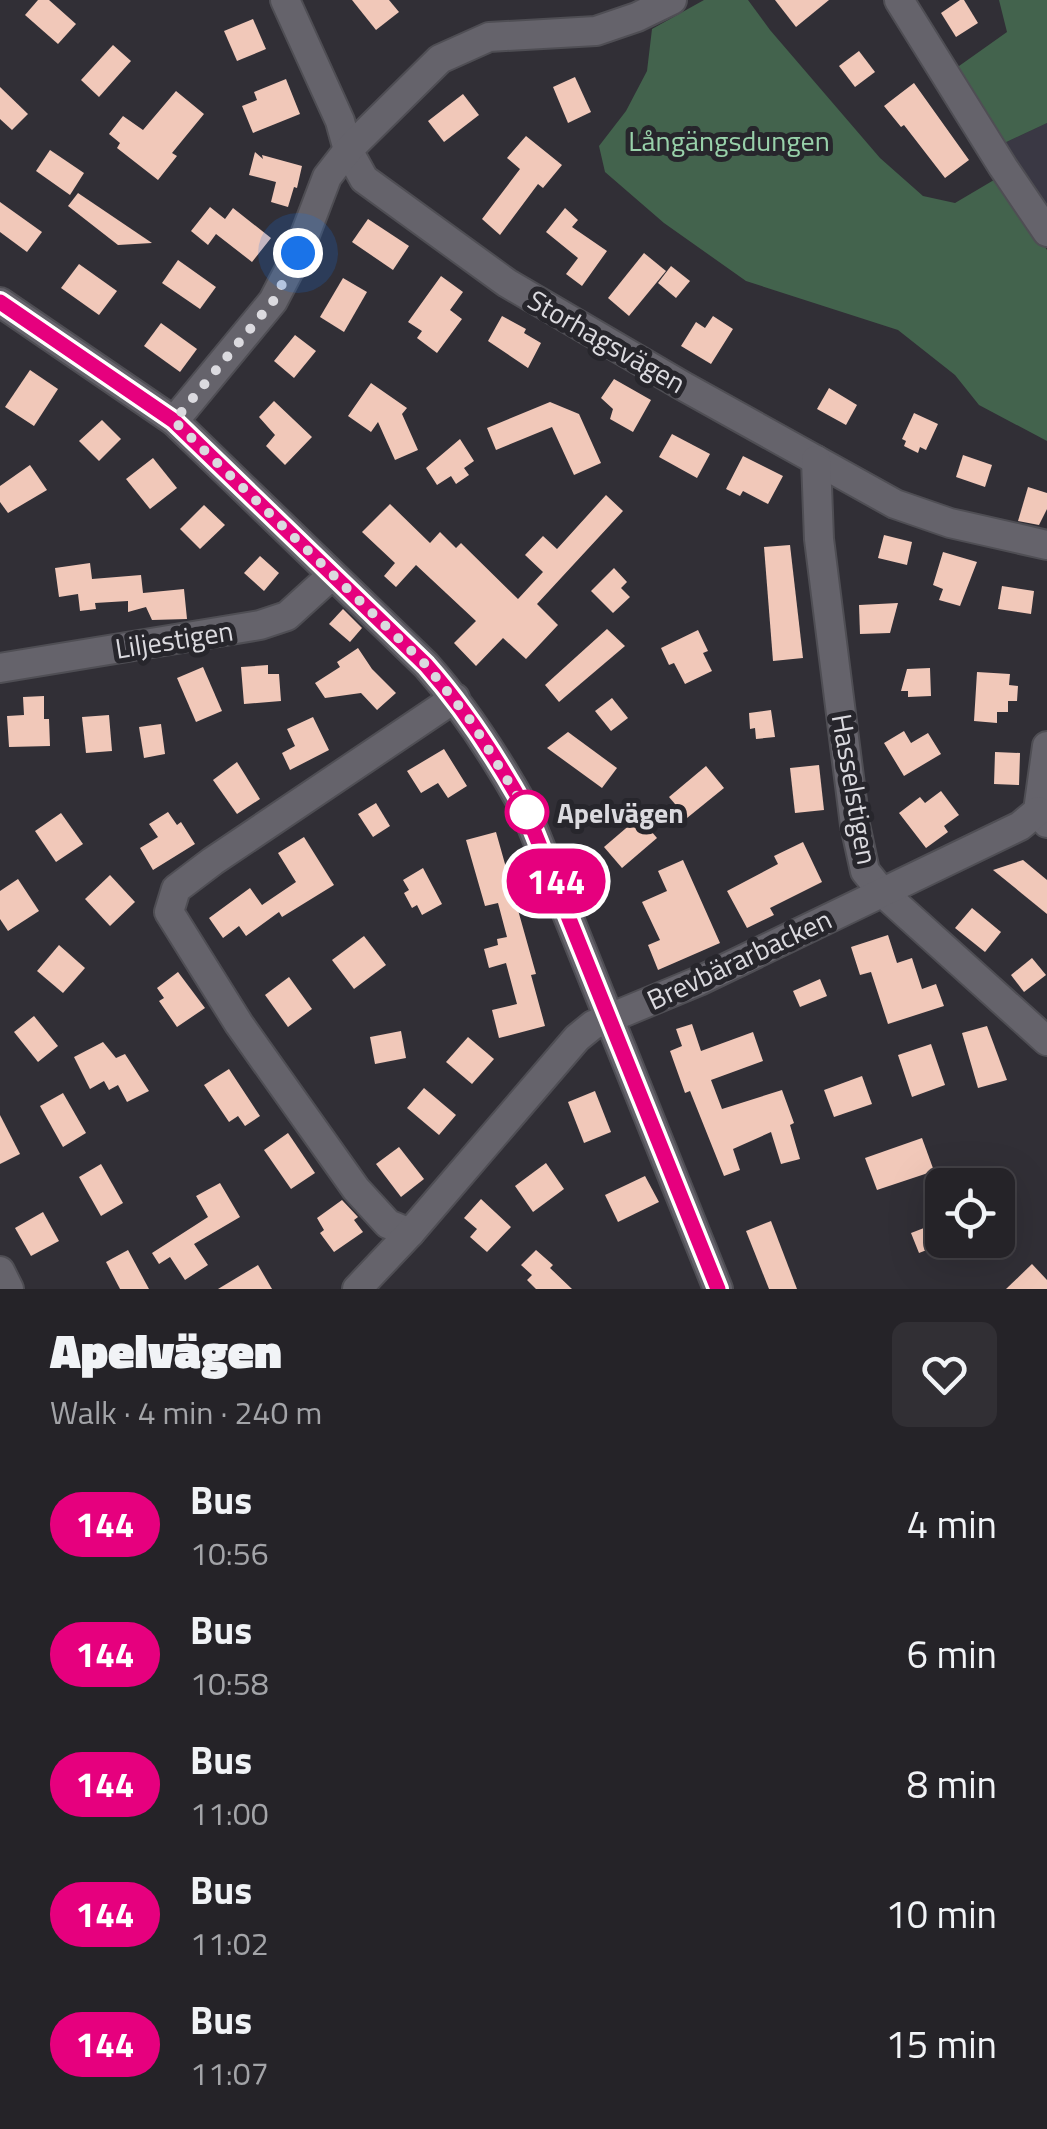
<!DOCTYPE html>
<meta charset="utf-8">
<style>
:root{--surface:#252328;--page:#312f34;--text:#f1f3f6;--muted:#a3a4a8;--line:#424045}
body{margin:0;font-family:"Titillium Web",sans-serif;background:var(--page);color:var(--text);height:100vh;display:flex;flex-direction:column;font-size:38px;white-space:nowrap}
*{box-sizing:border-box;margin:0}
p{font-size:32px;color:var(--muted)}
.icon{flex:none;width:55px;height:55px;fill:none;stroke:currentColor;stroke-width:2;stroke-linecap:round;stroke-linejoin:round}
.map{position:relative;height:1289px;overflow:hidden}
.side{display:flex;flex-direction:column;background:var(--surface);flex:1}
.side>*{flex:none}
.badge{padding:0 20px;border-radius:32px;font-size:35px;line-height:65px}
.buttons{position:absolute;left:925px;top:1168px;display:grid;gap:20px}
.buttons a{display:grid;place-items:center;width:90px;height:90px;border-radius:15px;background:var(--surface);box-shadow:0 10px 40px #0002,0 0 0 2px var(--line);font-size:50px}
.you{position:absolute;width:50px;height:50px;margin:-25px;border:8px solid #fff;border-radius:50%;background:#1a73e8;box-shadow:0 0 0 15px #1a73e833}
.map>.badge{position:absolute;translate:-50% -50%;box-shadow:0 0 0 5px #fff}
.round{display:grid;place-items:center;flex:none;width:105px;height:105px;border-radius:15px;background:var(--page)}
.summary{display:flex;align-items:center;justify-content:space-between;height:170px;padding:0 50px}
h1{font-size:48px;font-weight:800;line-height:75px}
ul{padding:0;list-style:none}
li{display:flex;align-items:center;gap:30px;height:130px;padding:0 50px}
li div{flex:1}
li b{display:block;font-size:38px}
li em{font-style:normal}
li .badge{min-width:110px;font-weight:700;text-align:center}
.map>svg:first-child{display:block}
</style>
<div class="map">
<svg width="1047" height="1289" viewBox="0 0 1047 1289">
<rect width="100%" height="100%" fill="#312f36"/>
<path fill="#3a3844" d="M1047 123V213L1002 144Z"/>
<g fill="#43634d">
<path d="M704 0H748L770 30 880 158 923 196 955 203 999 177 1047 250V441L979 405 955 375 898 330 746 281 664 223 605 172 599 146 626 111 647 71 652 29Z"/>
<path d="M999 0H1047V123L1002 144 952 71 1007 32Z"/>
</g>
<g fill="#f1c8b9">
<path d="M38 0H49L76 24 58 44 25 15Z"/>
<path d="M352 0H389L399 12 376 30Z"/>
<path d="M775 0H829L796 27Z"/>
<path d="M960 0H964L978 23 956 37 941 13Z"/>
<path d="M253 19 266 49 237 61 224 31Z"/>
<path d="M113 45 131 61 99 97 81 80Z"/>
<path d="M859 51 875 72 855 87 839 66Z"/>
<path d="M575 77 591 112 568 123 553 87Z"/>
<path d="M286 79 300 114 253 133 242 106 257 100 254 92Z"/>
<path d="M914 83 969 160 945 178 904 125 901 127 884 106Z"/>
<path d="M0 87 28 114 12 130 0 119Z"/>
<path d="M176 91 204 114 172 153 177 156 158 180 117 148 120 143 109 134 123 116 143 130Z"/>
<path d="M463 94 479 115 444 142 428 121Z"/>
<path d="M526 136 562 165 543 188 538 184 500 235 482 219 520 169 507 158Z"/>
<path d="M50 150 84 173 70 195 36 171Z"/>
<path d="M255 152 263 159 262 155 302 166 297 188 294 187 288 207 271 202 276 182 249 175Z"/>
<path d="M78 193 152 243 118 245 68 206Z"/>
<path d="M0 202 42 232 27 252 0 232Z"/>
<path d="M210 207 225 219 233 208 271 238 252 262 216 234 208 245 191 231Z"/>
<path d="M565 208 578 220 572 227 607 251 582 286 566 274 578 258 546 232Z"/>
<path d="M368 219 409 246 393 270 352 242Z"/>
<path d="M644 253 666 271 629 316 608 298Z"/>
<path d="M178 260 216 287 200 309 162 283Z"/>
<path d="M79 264 117 291 99 315 61 288Z"/>
<path d="M671 266 690 281 676 298 658 283Z"/>
<path d="M441 276 463 292 450 310 462 319 437 353 417 338 422 331 408 322Z"/>
<path d="M343 278 367 292 344 332 320 317Z"/>
<path d="M502 316 526 329 524 333 541 343 528 368 488 341Z"/>
<path d="M713 316 733 329 711 364 681 346 696 322 705 328Z"/>
<path d="M161 323 197 349 180 372 144 346Z"/>
<path d="M295 335 316 351 294 378 274 361Z"/>
<path d="M30 370 58 389 34 426 5 407Z"/>
<path d="M614 379 651 400 633 432 610 419 613 409 601 398Z"/>
<path d="M371 383 407 408 402 414 418 450 395 460 378 422 371 432 348 416Z"/>
<path d="M829 388 857 405 846 425 817 409Z"/>
<path d="M274 401 312 437 285 465 266 446 275 435 259 417Z"/>
<path d="M550 402 579 414 601 463 574 475 552 427 496 450 487 428Z"/>
<path d="M914 413 938 424 926 450 920 447 918 453 904 446 906 441 902 439Z"/>
<path d="M102 420 121 439 99 461 79 441Z"/>
<path d="M672 434 710 454 697 478 659 457Z"/>
<path d="M460 439 474 461 464 468 469 475 456 484 451 476 437 485 426 468Z"/>
<path d="M963 455 992 465 985 487 956 477Z"/>
<path d="M743 456 783 476 768 504 743 491 740 496 726 489Z"/>
<path d="M153 458 177 488 150 509 126 479Z"/>
<path d="M30 465 47 490 8 513 0 502V486Z"/>
<path d="M1028 487 1047 493V509L1039 525 1018 521Z"/>
<path d="M606 495 623 511 537 604 558 625 526 659 503 638 476 666 454 643 476 621 416 565 396 587 384 576 395 563 362 532 390 504 430 543 440 532 456 548 461 543 518 599 543 572 525 555 543 536 557 549Z"/>
<path d="M204 505 225 525 200 549 180 529Z"/>
<path d="M884 535 912 542 907 565 878 558Z"/>
<path d="M790 545 803 658 773 661 764 547Z"/>
<path d="M943 552 977 562 960 606 939 600 943 589 933 585Z"/>
<path d="M260 556 279 573 264 591 244 573Z"/>
<path d="M90 563 92 579 141 575 143 593 184 589 187 619 152 620 146 607 128 612V601L95 603 96 609 80 611 78 594 59 597 55 568Z"/>
<path d="M614 568 627 582 621 588 630 597 613 613 591 591Z"/>
<path d="M1002 586 1034 591 1031 614 998 609Z"/>
<path d="M898 603 890 633 860 634 859 605Z"/>
<path d="M343 609 362 628 350 642 329 624Z"/>
<path d="M607 629 625 646 559 702 545 685Z"/>
<path d="M698 630 708 651 703 653 712 671 685 684 674 663 669 665 661 648Z"/>
<path d="M358 648 372 669 396 693 377 710 361 693 325 698 315 683 340 667 337 662Z"/>
<path d="M268 665V674H279L281 701 244 704 241 667Z"/>
<path d="M203 667 222 711 196 722 177 678Z"/>
<path d="M930 668 931 696 908 697V691H901L907 669Z"/>
<path d="M977 672 1010 674 1009 685 1018 686 1017 701H1008V712H997V723L974 721Z"/>
<path d="M44 696V719H49L50 746 9 747 7 716 24 715 23 697Z"/>
<path d="M612 698 628 718 611 731 595 711Z"/>
<path d="M771 710 775 737 756 739 755 728 750 729 749 713Z"/>
<path d="M109 715 112 751 86 753 82 717Z"/>
<path d="M313 717 329 750 290 770 282 753 295 746 287 729Z"/>
<path d="M161 724 165 754 144 758 139 727Z"/>
<path d="M904 731 911 743 928 733 941 754 904 776 884 743Z"/>
<path d="M568 732 617 768 602 788 547 748Z"/>
<path d="M444 749 467 786 448 798 438 783 421 793 407 771Z"/>
<path d="M995 752 1020 753 1019 785 994 784Z"/>
<path d="M237 762 260 799 237 814 213 780Z"/>
<path d="M819 765 824 810 795 813 790 768Z"/>
<path d="M706 766 724 788 687 818 669 797Z"/>
<path d="M941 791 959 815 944 826 948 832 926 848 899 813 920 797 925 803Z"/>
<path d="M376 803 390 826 373 837 358 814Z"/>
<path d="M168 812 177 825 181 822 195 844 153 870 140 848 158 837 149 824Z"/>
<path d="M61 813 83 844 56 862 35 831Z"/>
<path d="M639 817 657 838 622 868 604 847Z"/>
<path d="M496 832 536 974 531 975 545 1026 499 1038 492 1010 517 1004 506 963 489 968 484 949 498 945 497 939 507 937 498 903 485 906 466 840Z"/>
<path d="M304 837 334 885 282 917 279 912 246 936 239 926 223 938 209 918 250 888 262 905 296 882 278 853Z"/>
<path d="M803 842 822 882 770 908 774 915 747 928 727 891 778 864 774 856Z"/>
<path d="M683 860 720 943 658 970 648 945 660 940 642 902 667 891 658 871Z"/>
<path d="M1023 860 1047 880V914L993 870Z"/>
<path d="M423 868 442 904 422 915 417 905 412 908 404 893 409 890 403 880Z"/>
<path d="M110 875 135 902 110 926 85 899Z"/>
<path d="M18 879 39 911 8 931 0 919V891Z"/>
<path d="M972 908 1001 932 985 952 955 928Z"/>
<path d="M888 935 897 963 912 958 922 989 936 984 944 1006 888 1024 871 972 860 975 851 947Z"/>
<path d="M364 936 386 965 354 989 332 960Z"/>
<path d="M59 945 85 968 63 993 37 971Z"/>
<path d="M1032 958 1046 975 1024 992 1011 975Z"/>
<path d="M178 972 205 1008 177 1027 159 1001 164 998 157 988Z"/>
<path d="M289 977 312 1009 288 1027 265 995Z"/>
<path d="M820 979 827 996 800 1007 793 991Z"/>
<path d="M34 1016 58 1046 38 1062 14 1032Z"/>
<path d="M692 1024 701 1051 753 1032 763 1061 711 1080 722 1109 782 1090 794 1123 790 1125 800 1159 781 1164 771 1132 733 1149 740 1170 724 1176 690 1091 685 1093 670 1051 682 1046 676 1029Z"/>
<path d="M987 1026 1007 1080 978 1088 962 1033Z"/>
<path d="M401 1031 406 1058 375 1064 370 1037Z"/>
<path d="M468 1037 494 1059 472 1084 446 1062Z"/>
<path d="M103 1042 116 1058 125 1054 149 1091 127 1102 118 1085 109 1090 104 1081 90 1089 74 1057Z"/>
<path d="M931 1044 945 1085 912 1097 898 1055Z"/>
<path d="M229 1069 260 1116 245 1126 238 1116 229 1122 204 1085Z"/>
<path d="M862 1076 872 1104 834 1117 824 1090Z"/>
<path d="M424 1088 456 1115 439 1135 407 1108Z"/>
<path d="M595 1091 611 1132 584 1143 568 1102Z"/>
<path d="M63 1093 86 1133 63 1147 40 1106Z"/>
<path d="M0 1115 20 1154 0 1164Z"/>
<path d="M288 1133 315 1173 291 1189 264 1150Z"/>
<path d="M922 1138 934 1171 877 1190 865 1158Z"/>
<path d="M399 1147 424 1179 401 1197 376 1164Z"/>
<path d="M546 1163 564 1189 533 1212 515 1186Z"/>
<path d="M101 1164 123 1203 101 1216 79 1177Z"/>
<path d="M645 1176 659 1202 618 1222 605 1195Z"/>
<path d="M220 1183 240 1217 194 1244 208 1265 185 1280 170 1257 159 1264 152 1253 208 1217 196 1196Z"/>
<path d="M481 1199 511 1227 487 1252 470 1237 477 1229 464 1218Z"/>
<path d="M342 1200 358 1217 354 1220 363 1232 334 1252 320 1233 324 1230 317 1218Z"/>
<path d="M43 1212 59 1241 31 1256 15 1228Z"/>
<path d="M771 1221 797 1289H769L746 1231Z"/>
<path d="M942 1221V1244L919 1253 911 1233Z"/>
<path d="M128 1250 149 1289H120L106 1262Z"/>
<path d="M536 1250 553 1265 550 1268 572 1289H536L527 1280 532 1275 521 1265Z"/>
<path d="M1032 1264 1047 1280V1289H1006Z"/>
<path d="M258 1265 272 1289H218Z"/>
</g>
<g fill="none" stroke-linecap="round" stroke-linejoin="round">
<g stroke="#4f4e54" stroke-width="32">
<g id="minor">
<path d="M285 0 340 121 348 150 364 179 507 283 683 386 895 504 950 523 1047 545"/>
<path d="M899 0 1003 167 1047 232"/>
<path d="M0 302 174 421 426 665C465 709 496 757 525 809L718 1289"/>
<path d="M174 421 273 301 298 253 327 177 348 150 440 59 489 37 596 31 637 17 672 0"/>
<path d="M816 460 819 539 855 825 865 871 881 891 1047 1041"/>
<path d="M0 668 260 625 287 616 332 575"/>
<path d="M1047 746 1038 811 1047 823"/>
<path d="M410 1233 388 1224 356 1189 239 1024 169 912 176 889 213 861 455 698"/>
<path d="M0 1271 9 1289"/>
<path d="M357 1289 410 1233 577 1038 593 1025 699 981 1020 826 1038 811"/>
</g>
</g>
<use href="#minor" stroke="#65636b" stroke-width="28"/>
</g>
<g fill="none" stroke-linecap="round" stroke-linejoin="round">
<g stroke="#fff" stroke-width="22">
<path id="line" d="M0 302 174 421 426 665C465 709 496 757 525 809L718 1289"/>
</g>
<use href="#line" stroke="#e6007e" stroke-width="15"/>
<path stroke="#dbdadf" stroke-width="10" stroke-dasharray="0 18" d="M298 253 274 300 174 421 426 665 471 721 527 812"/>
</g>
<circle fill="#fff" stroke="#e6007e" stroke-width="5" cx="527" cy="812" r="20"/>
<g text-anchor="middle" dominant-baseline="central" stroke-width="10" stroke-linejoin="round" paint-order="stroke">
<g font-size="28" fill="#98d1aa" stroke="#27262c">
<text x="729" y="140">Långängsdungen</text>
</g>
<g font-size="28" fill="#dbdadf" stroke="#27262c">
<text transform="translate(607 341) rotate(30)">Storhagsvägen</text>
<text transform="translate(174 639) rotate(-9)">Liljestigen</text>
<text transform="translate(855 789) rotate(80)">Hasselstigen</text>
<text transform="translate(739 959) rotate(-25)">Brevbärarbacken</text>
</g>
<g font-size="28" font-weight="bold" fill="#dbdadf" stroke="#27262c" text-anchor="start">
<text x="557" y="812">Apelvägen</text>
</g>
</g>
</svg>
<div class="buttons">
<a><svg class="icon" aria-label="locate" viewBox="0 0 24 24"><circle cx="12" cy="12" r="6"/><path d="M12 2v4M12 18v4M2 12h4M18 12h4"/></svg></a>
</div>
<div class="you" style="left:298px;top:253px"></div>
<b class="badge" style="left:556px;top:881px;background:#e6007e;color:#fff">144</b>
</div>
<section class="side">
<div class="summary"><div><h1>Apelvägen</h1><p>Walk · 4 min · 240 m</p></div><a class="round"><svg class="icon" aria-label="heart" viewBox="0 0 24 24"><path d="M12 20l-8-8c-3-5 5-10 8-4 3-6 11-1 8 4z"/></svg></a></div>
<ul>
<li><span class="badge" style="background:#e6007e;color:#fff">144</span><div><b>Bus</b><p>10:56</p></div><em>4 min</em></li>
<li><span class="badge" style="background:#e6007e;color:#fff">144</span><div><b>Bus</b><p>10:58</p></div><em>6 min</em></li>
<li><span class="badge" style="background:#e6007e;color:#fff">144</span><div><b>Bus</b><p>11:00</p></div><em>8 min</em></li>
<li><span class="badge" style="background:#e6007e;color:#fff">144</span><div><b>Bus</b><p>11:02</p></div><em>10 min</em></li>
<li><span class="badge" style="background:#e6007e;color:#fff">144</span><div><b>Bus</b><p>11:07</p></div><em>15 min</em></li>
</ul>
</section>
